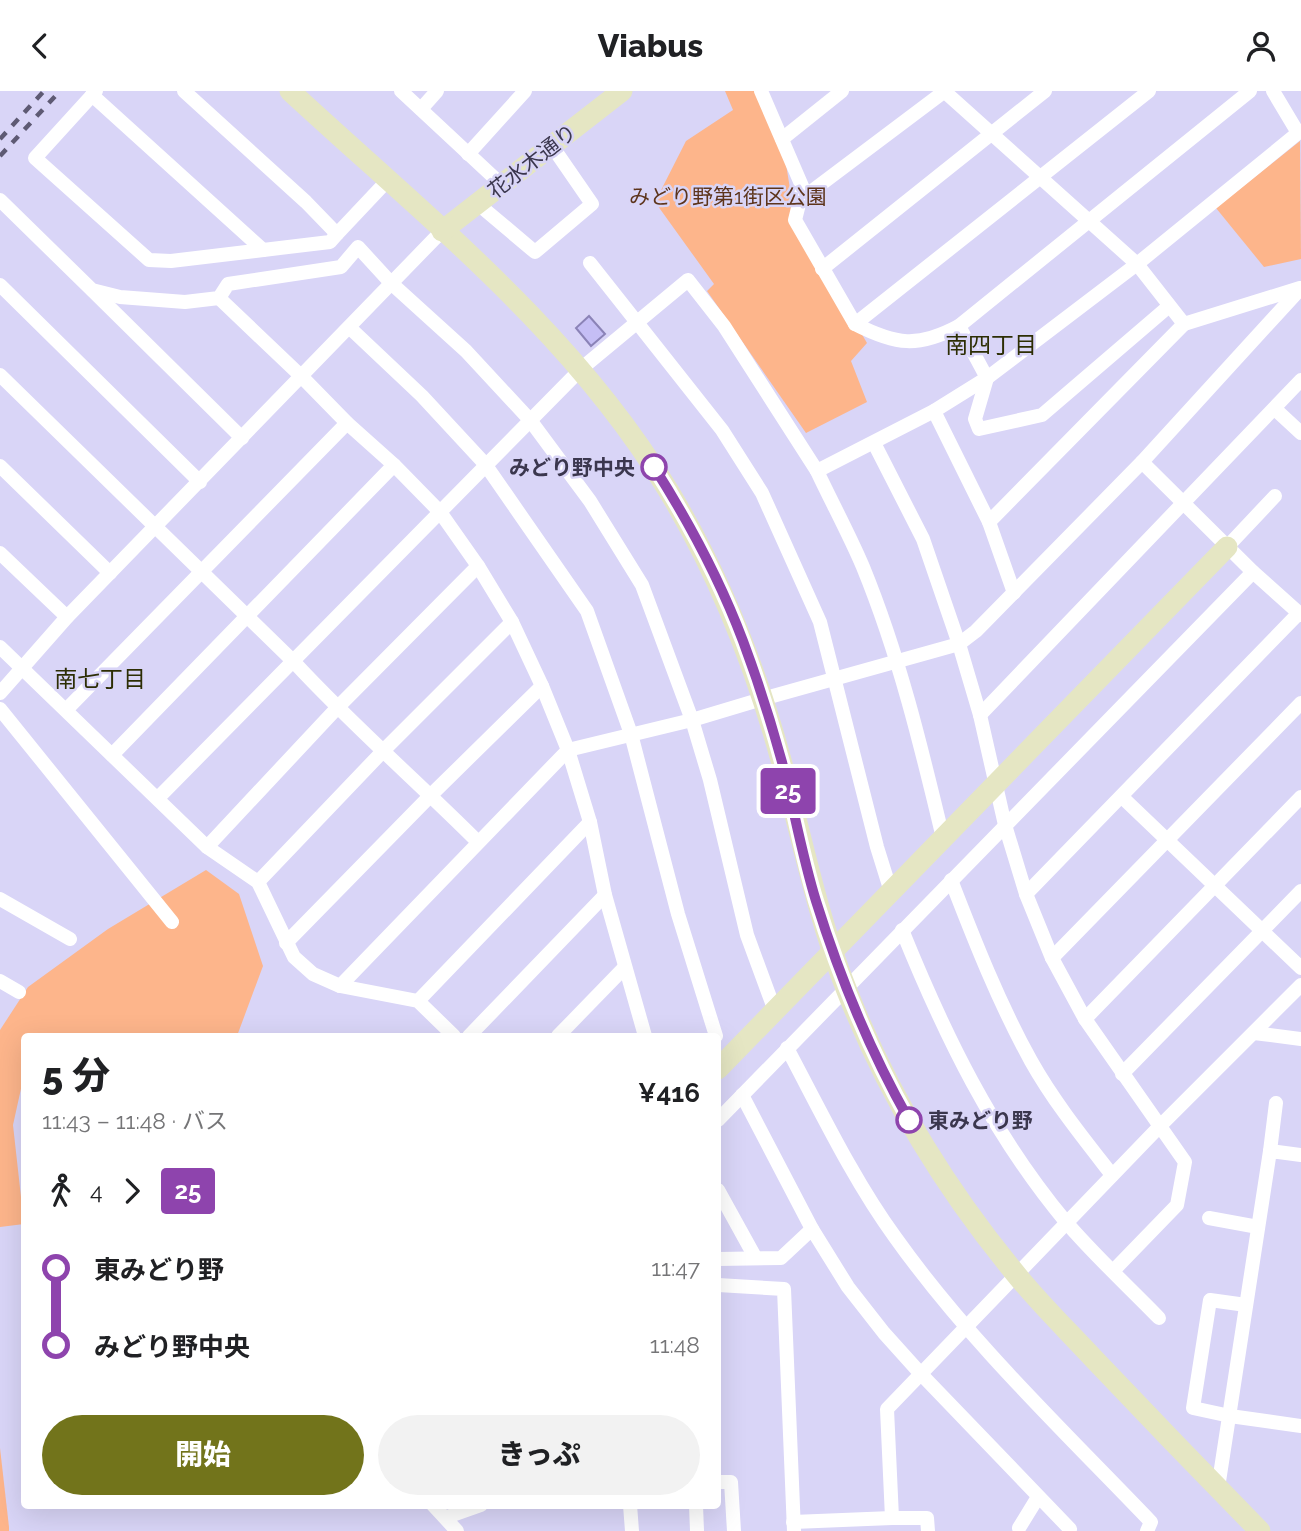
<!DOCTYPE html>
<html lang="ja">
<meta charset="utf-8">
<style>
:root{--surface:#fff;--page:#f2f2f2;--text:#202124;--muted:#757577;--accent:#72741b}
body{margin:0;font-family:Raleway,"Noto Sans JP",sans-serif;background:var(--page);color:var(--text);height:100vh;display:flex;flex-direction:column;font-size:26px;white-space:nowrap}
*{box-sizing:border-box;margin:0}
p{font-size:23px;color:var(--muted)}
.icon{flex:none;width:38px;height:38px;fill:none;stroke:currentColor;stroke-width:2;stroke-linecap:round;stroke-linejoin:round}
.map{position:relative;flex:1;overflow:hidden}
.details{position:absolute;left:21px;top:942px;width:700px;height:476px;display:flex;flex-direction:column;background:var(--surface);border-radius:7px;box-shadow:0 7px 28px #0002}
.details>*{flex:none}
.badge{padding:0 14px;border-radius:5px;font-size:24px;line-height:46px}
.map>.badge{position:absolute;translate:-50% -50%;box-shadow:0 0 0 4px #fff}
.legs{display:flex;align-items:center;gap:10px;height:77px;padding:0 21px;font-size:23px}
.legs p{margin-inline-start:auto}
.summary{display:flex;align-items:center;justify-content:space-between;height:119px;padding:0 21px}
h1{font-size:38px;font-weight:800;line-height:52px}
.action{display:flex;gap:14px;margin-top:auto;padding:14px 21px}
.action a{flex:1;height:80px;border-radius:42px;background:var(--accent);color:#fff;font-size:28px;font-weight:800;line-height:80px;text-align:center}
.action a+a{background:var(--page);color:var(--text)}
ul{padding:0 21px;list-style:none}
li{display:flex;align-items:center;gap:24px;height:77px;font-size:26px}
li i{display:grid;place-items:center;width:10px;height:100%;margin:0 9px;background:currentColor}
li i::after{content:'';width:18px;height:18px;margin:-9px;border:5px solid;border-radius:50%;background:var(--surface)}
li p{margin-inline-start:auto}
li:first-child i{background:linear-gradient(#0000 50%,currentColor 0)}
li:last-child i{background:linear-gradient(currentColor 50%,#0000 0)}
header{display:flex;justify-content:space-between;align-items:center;height:91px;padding:0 21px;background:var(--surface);font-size:32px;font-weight:800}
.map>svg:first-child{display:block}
</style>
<header><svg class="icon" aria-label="back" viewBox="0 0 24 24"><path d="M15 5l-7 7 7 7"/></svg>Viabus<svg class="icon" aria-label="person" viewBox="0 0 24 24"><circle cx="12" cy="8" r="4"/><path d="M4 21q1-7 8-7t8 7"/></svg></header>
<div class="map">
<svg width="1301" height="1440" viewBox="0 0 1301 1440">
<rect width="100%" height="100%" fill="#d9d5f7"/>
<g fill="#fdb58b">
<path d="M725 0H758L782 48 795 129 867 252 851 270 867 311 806 342 707 200 714 193 655 111 686 50 733 19Z"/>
<path d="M1300 50 1301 168 1264 176 1216 117Z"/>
<path d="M206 779 239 803 263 875 237 945H24V984L13 1034 24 1133 0 1136V939L28 896 108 838Z"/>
<path d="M0 1357 9 1436V1440H0Z"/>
</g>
<path fill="#c5bef5" stroke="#8b83b7" stroke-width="2" d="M589 225 605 243 591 255 576 237Z"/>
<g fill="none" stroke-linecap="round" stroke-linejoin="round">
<g stroke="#fff" stroke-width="14">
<path d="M96 0 35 67 149 169 171 170 330 151 337 143 306 111 184 0"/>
<path d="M401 0 502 94"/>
<path d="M761 0 802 95 800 109 945 0"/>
<path d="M944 0 1137 173 1184 233 1300 197"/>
<path d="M92 4 263 159"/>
<path d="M421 18 437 0"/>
<path d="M782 48 842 0"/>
<path d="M468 63 525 0"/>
<path d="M0 109 92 199 120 206 185 211 219 207 228 193 341 176 358 156 391 192 466 260 530 329 590 410 642 494 692 629 710 689 747 844 775 920"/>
<path d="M800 109 795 129 855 233 1149 0"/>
<path d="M478 113 535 161 592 113 552 55"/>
<path d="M337 143 387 90"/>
<path d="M590 172 722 339 762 402 820 531 877 756 891 801"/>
<path d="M822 178 1045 0"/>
<path d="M0 194 200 391"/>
<path d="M93 200 242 347"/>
<path d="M219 207 302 286 347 332 394 374 440 421 478 475 512 531 542 595 568 659 590 731 605 804 645 945"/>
<path d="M1168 216 1042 324 979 338 975 328 987 287 959 235 1250 0"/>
<path d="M855 233C896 254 918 257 959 235"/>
<path d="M350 237 422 305 485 373 587 520 631 643 678 823 716 945"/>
<path d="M0 284 294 571C352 634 417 690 478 751"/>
<path d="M1275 318 1301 342"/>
<path d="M934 320 989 431 1014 502"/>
<path d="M874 352 923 448 959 553 980 624 1005 734 1026 803 1052 867 1085 928 1185 1071 1177 1114 1113 1180"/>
<path d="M1142 371 1253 481 1301 524"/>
<path d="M0 375 110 482"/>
<path d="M817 380C832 412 849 443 863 476 899 564 921 655 943 747"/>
<path d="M989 431 1184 233"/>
<path d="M1227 456 1275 405"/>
<path d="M0 462 67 526"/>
<path d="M0 556 207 756 258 791 294 866 313 883 340 895 418 910 454 945"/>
<path d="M0 602 67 526 442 140"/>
<path d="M0 618 172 831"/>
<path d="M66 619 347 332"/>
<path d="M980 624 1301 289"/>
<path d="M112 664 394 374"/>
<path d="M1122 706 1301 877"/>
<path d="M158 707 582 277 688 189 724 235 817 380 934 320 987 287 1137 173 1298 42 1273 0"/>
<path d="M207 756 337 617 478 475"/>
<path d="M951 789C975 851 999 912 1031 970 1054 1011 1084 1048 1112 1084"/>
<path d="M258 791 384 659 512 531"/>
<path d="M1026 803 1298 523"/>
<path d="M0 808 70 848"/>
<path d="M902 839C945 945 992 1042 1066 1131 1095 1165 1128 1195 1159 1227"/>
<path d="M286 852 431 704 542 595"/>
<path d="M1052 867 1301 612"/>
<path d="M0 890 19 901"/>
<path d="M340 895 568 659 692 629 762 608 959 553 976 540 1142 371 1301 197"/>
<path d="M418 910 590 731"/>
<path d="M1085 928 1301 706"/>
<path d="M1254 942 1301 948"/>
<path d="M469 945 605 804"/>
<path d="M558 945 625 876"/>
<path d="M787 957C820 1019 854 1090 895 1146 969 1250 1063 1339 1151 1431L1147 1440"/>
<path d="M1122 983 1301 800"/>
<path d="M742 1004 812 1138"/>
<path d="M718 1029 1253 481"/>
<path d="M1270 1060 1276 1012"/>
<path d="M718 1099 755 1166"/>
<path d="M1209 1127 1258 1136"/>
<path d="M718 1168 781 1167 812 1138 848 1196 884 1242 920 1282 1070 1438 1069 1440"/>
<path d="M718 1194 784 1198 794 1440"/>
<path d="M1246 1214 1210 1209 1193 1317 1230 1325 1301 1335"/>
<path d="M718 1391H731L734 1440"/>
<path d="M1218 1397 1270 1060 1301 1064"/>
<path d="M433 1414 457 1440"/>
<path d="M630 1414 632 1440"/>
<path d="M696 1414 697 1440"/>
<path d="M447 1426 481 1414"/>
<path d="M793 1431 892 1427"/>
<path d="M1019 1437 1038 1406"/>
<path d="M928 1440 927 1427H892L887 1318 1159 1036 1301 894"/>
</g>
<g stroke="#e5e6c3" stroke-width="21">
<path d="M290 0C425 125 572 240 668 399 719 483 755 574 781 669 802 747 817 825 847 900 887 1002 945 1097 1015 1182 1039 1212 1067 1239 1093 1267 1148 1325 1204 1383 1260 1440"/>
<path d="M442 140 622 0"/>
<path d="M718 978 1227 456"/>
</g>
<g stroke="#5e5a73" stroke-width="4.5" stroke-dasharray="9 9" stroke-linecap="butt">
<path d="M0 48 44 0"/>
<path d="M0 65 60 0"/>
</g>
</g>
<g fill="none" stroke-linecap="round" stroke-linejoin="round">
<g stroke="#fff" stroke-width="16">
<path id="line-1" d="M654 376C689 431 720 489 743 550 758 590 771 631 782 671 794 718 802 765 816 810 840 887 870 960 909 1029"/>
</g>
<use href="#line-1" stroke="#8e44ad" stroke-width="10"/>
</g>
<g fill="#fff" stroke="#8e44ad" stroke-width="3.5">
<circle cx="654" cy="376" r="12"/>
<circle cx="909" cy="1029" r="12"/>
</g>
<g text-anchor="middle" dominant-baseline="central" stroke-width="5" stroke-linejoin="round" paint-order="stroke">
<g font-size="21" fill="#3b374e" stroke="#d9d5f7">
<text transform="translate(532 70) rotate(-38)">花水木通り</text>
</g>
<g font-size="21" fill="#5d341b" stroke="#d9d5f7">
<text x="728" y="105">みどり野第1街区公園</text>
</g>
<g font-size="21" font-weight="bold" fill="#3b374e" stroke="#d9d5f7" text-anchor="end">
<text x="635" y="376">みどり野中央</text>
<text x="928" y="1029" text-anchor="start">東みどり野</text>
</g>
<g font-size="23" fill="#2d2e04" stroke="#d9d5f7">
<text x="991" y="253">南四丁目</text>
<text x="100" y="587">南七丁目</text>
</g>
</g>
</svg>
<b class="badge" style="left:788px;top:700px;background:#8e44ad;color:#fff">25</b>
<section class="details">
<div class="summary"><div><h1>5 分</h1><p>11:43 – 11:48 · バス</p></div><b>¥416</b></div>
<div class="legs"><svg class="icon" aria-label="walk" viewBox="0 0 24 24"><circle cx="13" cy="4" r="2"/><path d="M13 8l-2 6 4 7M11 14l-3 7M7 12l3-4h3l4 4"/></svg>4<svg class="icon" aria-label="forward" viewBox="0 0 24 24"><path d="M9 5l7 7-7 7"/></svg><b class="badge" style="background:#8e44ad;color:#fff">25</b></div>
<ul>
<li><i style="color:#8e44ad"></i><b>東みどり野</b><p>11:47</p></li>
<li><i style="color:#8e44ad"></i><b>みどり野中央</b><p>11:48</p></li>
</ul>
<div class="action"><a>開始</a><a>きっぷ</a></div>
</section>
</div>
